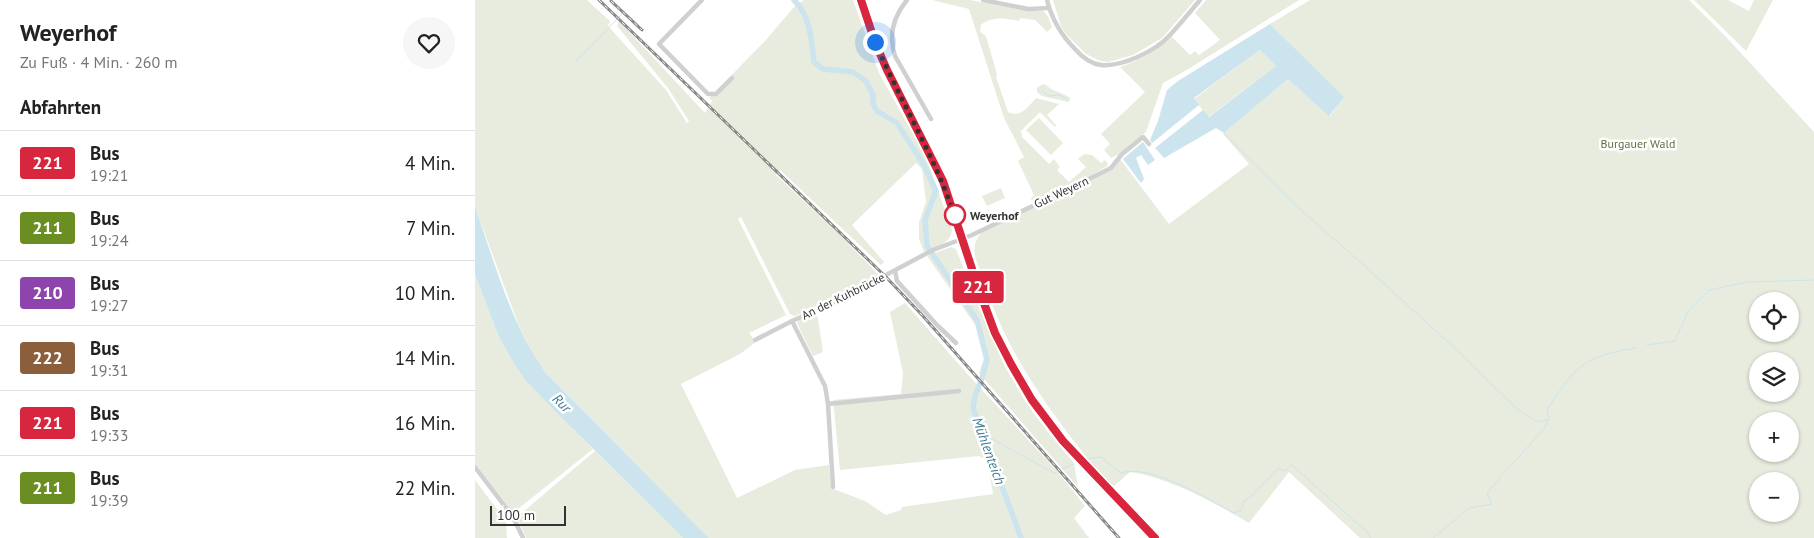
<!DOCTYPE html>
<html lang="de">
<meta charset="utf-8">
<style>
:root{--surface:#fff;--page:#f6f6f6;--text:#222;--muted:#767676;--line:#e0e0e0}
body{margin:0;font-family:"PT Sans",sans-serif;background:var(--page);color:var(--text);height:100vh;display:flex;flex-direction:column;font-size:19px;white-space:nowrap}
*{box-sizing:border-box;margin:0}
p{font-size:16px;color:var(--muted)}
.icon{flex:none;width:28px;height:28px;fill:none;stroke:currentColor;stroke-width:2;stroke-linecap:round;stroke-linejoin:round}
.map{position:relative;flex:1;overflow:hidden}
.sheet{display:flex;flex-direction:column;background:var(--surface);width:475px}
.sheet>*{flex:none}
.badge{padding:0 10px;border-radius:4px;font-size:18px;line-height:32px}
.buttons{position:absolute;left:1274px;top:292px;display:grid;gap:10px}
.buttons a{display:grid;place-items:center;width:50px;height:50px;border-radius:50%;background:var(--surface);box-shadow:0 1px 4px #0004;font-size:25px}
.scale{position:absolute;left:15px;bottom:12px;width:76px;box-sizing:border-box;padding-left:5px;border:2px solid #333;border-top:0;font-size:14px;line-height:18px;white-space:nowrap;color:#333;-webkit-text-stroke:4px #fff;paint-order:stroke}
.you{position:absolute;width:25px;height:25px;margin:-12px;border:4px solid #fff;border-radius:50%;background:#1a73e8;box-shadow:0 0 0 8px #1a73e833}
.map>.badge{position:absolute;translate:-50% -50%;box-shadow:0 0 0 2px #fff}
h2{padding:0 20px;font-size:19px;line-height:45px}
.round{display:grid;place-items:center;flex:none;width:52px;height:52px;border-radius:26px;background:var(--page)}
.headline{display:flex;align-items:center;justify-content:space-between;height:85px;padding:0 20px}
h1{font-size:24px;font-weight:800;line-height:38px}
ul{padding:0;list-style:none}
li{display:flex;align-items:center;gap:15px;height:65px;padding:0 20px;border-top:1px solid var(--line)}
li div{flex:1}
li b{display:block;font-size:19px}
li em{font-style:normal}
li .badge{min-width:55px;font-weight:700;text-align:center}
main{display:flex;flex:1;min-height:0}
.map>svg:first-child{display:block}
</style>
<main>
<section class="sheet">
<div class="headline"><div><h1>Weyerhof</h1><p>Zu Fuß · 4 Min. · 260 m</p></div><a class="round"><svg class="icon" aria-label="heart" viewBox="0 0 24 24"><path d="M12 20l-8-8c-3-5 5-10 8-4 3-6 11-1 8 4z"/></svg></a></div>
<h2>Abfahrten</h2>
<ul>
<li><span class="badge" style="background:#d7263d;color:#fff">221</span><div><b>Bus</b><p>19:21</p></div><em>4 Min.</em></li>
<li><span class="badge" style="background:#6b8e23;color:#fff">211</span><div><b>Bus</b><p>19:24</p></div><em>7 Min.</em></li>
<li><span class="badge" style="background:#8e44ad;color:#fff">210</span><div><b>Bus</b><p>19:27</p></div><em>10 Min.</em></li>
<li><span class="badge" style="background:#8b5e3c;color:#fff">222</span><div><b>Bus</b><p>19:31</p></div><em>14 Min.</em></li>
<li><span class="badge" style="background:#d7263d;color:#fff">221</span><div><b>Bus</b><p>19:33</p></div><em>16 Min.</em></li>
<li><span class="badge" style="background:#6b8e23;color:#fff">211</span><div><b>Bus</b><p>19:39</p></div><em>22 Min.</em></li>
</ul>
</section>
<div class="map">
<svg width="1339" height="538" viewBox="0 0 1339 538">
<rect width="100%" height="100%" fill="#fff"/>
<g fill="#e7ecde" fill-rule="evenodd">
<path d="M0 0H112L135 21 133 26 191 90 212 123 214 121 193 88 142 26 144 21 230 113 237 101 234 98 290 41 319 7 329 0H378L404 73 452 159 477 230C476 244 460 247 449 252L444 239V222L451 202 447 169 441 163 377 225 409 262 406 265 305 170 301 175 362 232 405 276 320 316 315 314 266 217 263 219 311 315 274 333 281 342 265 354 206 384 262 498 320 470 354 465 356 488 390 501 411 515 426 510 427 507 518 494 512 460 504 456 365 470 358 400 426 394 428 373 415 312 430 303 495 377 583 472 610 506 599 518 614 538H234L71 373 59 357 44 326 0 207Z"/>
<path d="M457 0H495L553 11H568L573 16 577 27 572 32 560 20 545 18 544 21C532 18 516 16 506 25L505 32 511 36 522 74 521 77 533 112C546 118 553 107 561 98L584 104 572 115 581 125 580 127 565 112 546 131 547 137 574 164 579 159 585 167 582 170 594 182 611 167 603 159 609 154 617 155 626 163 630 160 633 164 632 166 614 177 557 201 556 199 559 195 543 161 549 157 529 118 494 9Z"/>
<path d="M578 0H720L687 38 658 55 633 62 625 61 611 54 591 34 586 26Z"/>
<path d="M731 0H824L710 71 688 83 671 132 644 154 636 158 629 150 635 144 626 134 670 92 645 67C665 60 682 51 697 37L715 55 720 51 724 55 745 40 720 13Z"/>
<path d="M835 0H1214L1252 38 1339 132V538H885L814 472 774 523C738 502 696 478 655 472L639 486 632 482C581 421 532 356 508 279 502 261 492 247 508 231L636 170 645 159 694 224 774 164 748 134 813 79 855 116 868 97 795 24ZM1282 301H1315V334H1282ZM1282 361H1315V394H1282ZM1282 421H1315V454H1282ZM1282 481H1315V514H1282Z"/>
<path d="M1219 0H1253L1274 11 1279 0H1298L1271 51Z"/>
<path d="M785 50 801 66 733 117 719 99Z"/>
<path d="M570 84C579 93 586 91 595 98V100L593 102 567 96 562 92V88L566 85Z"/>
<path d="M564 118 588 143 576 155 551 130Z"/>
<path d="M526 188 530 198 512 206 507 196Z"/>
<path d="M476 247 481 249 504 308 530 367 552 404 572 431 599 463 603 487 504 373 509 358 501 326 452 256Z"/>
<path d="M0 275 24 337 51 381 118 449 38 513 0 463Z"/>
<path d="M342 312 348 352 338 356 322 323 324 320Z"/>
<path d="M120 451 208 538H51L42 517Z"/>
<path d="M0 480 31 521 32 538H0Z"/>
</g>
<g fill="#cbe4ed">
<path d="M795 24 869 97 854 116 813 79 749 133 741 128 689 158 680 148 728 110 734 117 801 66 785 50 719 98 724 105 677 143 675 140 683 121 692 90 703 81Z"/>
<path d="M668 142 680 160 673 165 666 155 661 158 669 179 666 183 648 159Z"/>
<path d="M0 207C19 260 37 328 71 373L234 538H208L79 410 51 381 39 363 24 337 0 275Z"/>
</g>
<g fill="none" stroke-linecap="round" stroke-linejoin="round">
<g stroke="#cbe4ed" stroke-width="1">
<path d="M102 60 147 14"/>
<path d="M568 91 573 96 584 95 592 99"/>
<path d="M749 133 820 205 882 259 986 354 1042 409 1063 422 1074 419"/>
<path d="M1172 345 1200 341 1213 311 1234 290 1272 282 1339 280"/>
<path d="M508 434 579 473 581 472"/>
<path d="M611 459 626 457 646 473C674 463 733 499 759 513L766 510 769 501 778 495 803 468 809 471 812 469"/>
<path d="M815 466 817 465 894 534 895 538"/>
<path d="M587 469 599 464"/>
<path d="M1028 474 1069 429 1074 419 1072 410C1082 395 1097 370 1113 362 1127 354 1146 350 1162 348"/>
<path d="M958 538 994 508 1017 504 1012 493 1026 477"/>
</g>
<path stroke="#cbe4ed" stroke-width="5.5" d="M319 0C336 17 336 39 339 62L348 69 378 72 391 81 398 95V104L402 111 422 123 449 165 461 191 450 220 452 246 502 320 512 360 507 378 500 396 498 408 546 538"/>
<g stroke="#d0d0d0" stroke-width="4.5">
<path d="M227 0 184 44 233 94H241L257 78"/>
<path d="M432 0C418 17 413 35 420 56L456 119"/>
<path d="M508 0 553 9 574 8"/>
<path d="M572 0C577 20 586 35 600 49 607 57 615 64 626 65 647 67 681 51 695 35 705 24 715 12 725 0"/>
<path d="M420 271 422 281 462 325 481 343"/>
<path d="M317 321 350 386 353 404 358 487"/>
<path d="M280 340 317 321 360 302 458 250 497 235 618 177 636 168 647 154 668 137 674 144"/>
<path d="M353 404 484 391"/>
<path d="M0 467 38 517 48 538"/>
</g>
<path stroke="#bdbdbd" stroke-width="5.5" d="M386 0C393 23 401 45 411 67 428 105 450 141 467 179 488 229 498 283 521 333 531 356 543 379 557 400 590 451 637 494 680 538"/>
<g stroke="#888" stroke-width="3">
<g id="rail">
<path d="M124 0 410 276 447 315 644 538"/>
<path d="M136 1 167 30"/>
</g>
</g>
<use href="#rail" stroke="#fff" stroke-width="1" stroke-dasharray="4" stroke-linecap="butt"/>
</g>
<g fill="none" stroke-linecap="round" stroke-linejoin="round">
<g stroke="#fff" stroke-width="11">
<path id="line" d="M386 0 400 42 412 70 468 181 503 287 520 333 536 364 557 400 588 441 680 538"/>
</g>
<use href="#line" stroke="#d7263d" stroke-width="8"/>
<path stroke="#333" stroke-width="5" stroke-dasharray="0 9" d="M400 42C426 102 460 157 481 219L480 215"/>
</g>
<circle fill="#fff" stroke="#d7263d" stroke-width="2.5" cx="480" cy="215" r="10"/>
<g text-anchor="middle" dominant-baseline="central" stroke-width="5" stroke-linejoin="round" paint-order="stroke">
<g font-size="12" fill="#5b713d" stroke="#fff">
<text x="1163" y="143">Burgauer Wald</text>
</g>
<g font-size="12" fill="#333" stroke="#fff">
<text transform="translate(586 192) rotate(-25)">Gut Weyern</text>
<text transform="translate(368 296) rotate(-26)">An der Kuhbrücke</text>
</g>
<g font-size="12" font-weight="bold" fill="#333" stroke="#fff" text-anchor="start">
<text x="495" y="215">Weyerhof</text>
</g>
<g font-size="14" font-style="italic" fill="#3a7a92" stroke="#fff">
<text transform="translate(87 403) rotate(45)">Rur</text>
<text transform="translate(514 451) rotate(70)">Mühlenteich</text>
</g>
</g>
</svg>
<div class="buttons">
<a><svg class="icon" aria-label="locate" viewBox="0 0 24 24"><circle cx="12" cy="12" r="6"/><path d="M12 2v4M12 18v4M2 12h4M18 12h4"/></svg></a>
<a><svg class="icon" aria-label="layers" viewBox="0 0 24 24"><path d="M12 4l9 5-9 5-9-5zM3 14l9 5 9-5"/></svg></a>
<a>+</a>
<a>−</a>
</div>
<div class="scale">100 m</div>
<div class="you" style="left:400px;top:42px"></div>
<b class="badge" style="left:503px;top:287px;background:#d7263d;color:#fff">221</b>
</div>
</main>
